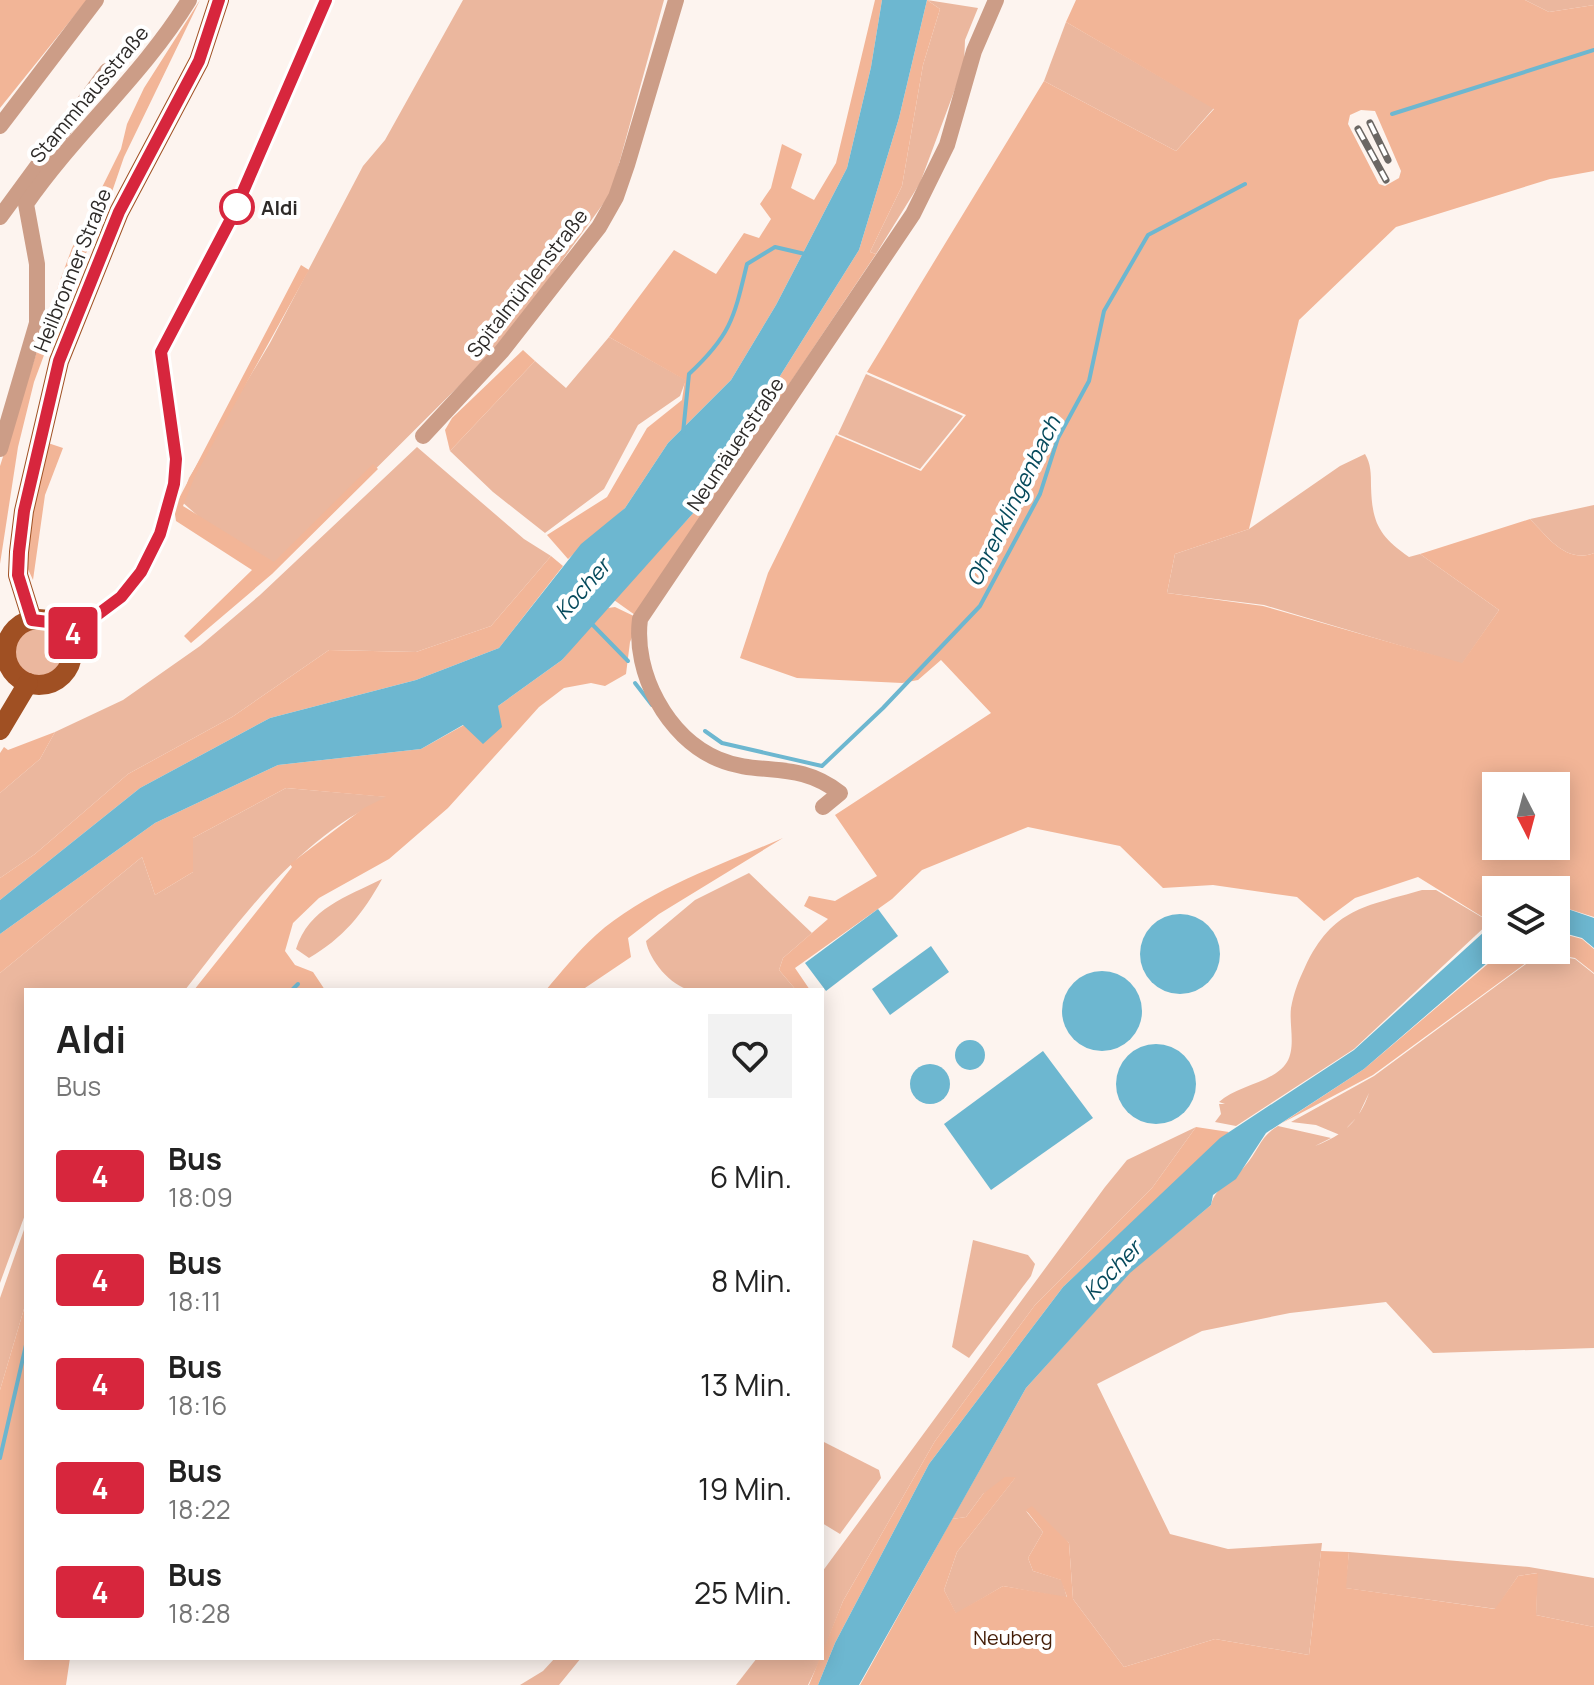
<!DOCTYPE html>
<html lang="de">
<meta charset="utf-8">
<style>
:root{--surface:#fff;--page:#f2f2f2;--text:#222;--muted:#767676}
body{margin:0;font-family:Manrope,sans-serif;background:var(--page);color:var(--text);height:100vh;display:flex;flex-direction:column;font-size:30px;white-space:nowrap}
*{box-sizing:border-box;margin:0}
p{font-size:26px;color:var(--muted)}
.icon{flex:none;width:44px;height:44px;fill:none;stroke:currentColor;stroke-width:2;stroke-linecap:round;stroke-linejoin:round}
.map{position:relative;flex:1;overflow:hidden}
.side{position:absolute;left:24px;top:988px;width:800px;height:672px;display:flex;flex-direction:column;background:var(--surface);border-radius:0px;box-shadow:0 4px 20px #0003}
.side>*{flex:none}
.badge{padding:0 16px;border-radius:6px;font-size:28px;line-height:52px}
.needle{width:52px;rotate:174deg}
.controls{position:absolute;left:1482px;top:772px;display:grid;gap:16px}
.controls a{display:grid;place-items:center;width:88px;height:88px;border-radius:0px;background:var(--surface);box-shadow:0 4px 20px #0003;font-size:40px}
.map>.badge{position:absolute;translate:-50% -50%;box-shadow:0 0 0 4px #fff}
.round{display:grid;place-items:center;flex:none;width:84px;height:84px;border-radius:0px;background:var(--page)}
.summary{display:flex;align-items:center;justify-content:space-between;height:136px;padding:0 32px}
h1{font-size:38px;font-weight:700;line-height:60px}
ul{padding:0;list-style:none}
li{display:flex;align-items:center;gap:24px;height:104px;padding:0 32px}
li div{flex:1}
li b{display:block;font-size:30px}
li em{font-style:normal}
li .badge{min-width:88px;font-weight:700;text-align:center}
.map>svg:first-child{display:block}
</style>
<div class="map">
<svg width="1594" height="1685" viewBox="0 0 1594 1685">
<rect width="100%" height="100%" fill="#fdf4ef"/>
<g fill="#ebb79e">
<path d="M463 0H664L611 193 504 341 267 577 181 501 189 478 270 343 363 166 385 140Z"/>
<path d="M927 0 978 8 965 40 964 65 920 183 876 254 870 252 902 186 923 65 940 9Z"/>
<path d="M1525 0H1594V5L1549 12Z"/>
<path d="M1066 22 1214 108 1176 151 1044 81Z"/>
<path d="M609 337 686 380 680 396 638 425 604 489 545 533 493 492 450 451 535 361 566 388Z"/>
<path d="M866 374 963 416 920 469 838 434Z"/>
<path d="M417 447 524 539 551 556 491 626 416 652 329 650 232 717 128 774 35 854 0 878V793L40 759 55 732 123 700 200 646 260 595Z"/>
<path d="M1365 454C1371 464 1371 474 1371 486 1372 523 1379 536 1409 557L1420 554 1499 610 1462 664 1264 605 1167 593 1175 554 1249 529 1340 466Z"/>
<path d="M1594 505V553C1566 564 1548 537 1530 519Z"/>
<circle cx="38" cy="652" r="25"/>
<path d="M286 788 389 797C300 836 243 916 185 990H26V1212L0 1283V973L142 857 155 895 193 872V838Z"/>
<path d="M749 873 812 933 783 958 779 970 796 990C768 990 716 996 690 990 671 986 649 960 646 941L695 900Z"/>
<path d="M382 879C363 914 343 938 309 958L296 949C309 908 346 897 382 879Z"/>
<path d="M1422 890H1436L1490 922 1354 1049 1236 1126 1215 1122 1221 1114 1219 1104H1225L1219 1102C1237 1085 1274 1083 1287 1062 1296 1047 1289 1025 1291 1008 1294 992 1298 982 1305 967 1333 908 1364 907 1422 890Z"/>
<path d="M1541 953 1575 959 1594 974V1348L1433 1353 1386 1302 1290 1313 1202 1331 1097 1384 1170 1534 1228 1549 1322 1543 1309 1655 1215 1639 1124 1667 1073 1599 1069 1543 1026 1511 1043 1532 1028 1558 1033 1571 1062 1580 1067 1598 1003 1586 956 1614 944 1590 957 1552 1015 1478 983 1494 966 1517 952 1519 1026 1388 1130 1272 1211 1205C1215 1187 1234 1180 1245 1166 1258 1152 1260 1136 1278 1126L1331 1138 1315 1146C1343 1135 1359 1122 1369 1093L1358 1116 1340 1135 1316 1125 1291 1122 1374 1076Z"/>
<path d="M1196 1127 1152 1188 1035 1305 935 1441 843 1601 822 1655V1572L1105 1187 1127 1160Z"/>
<path d="M26 1224V1302L0 1390V1298Z"/>
<path d="M973 1240 1028 1255 1035 1264 1031 1276 969 1358 952 1347Z"/>
<path d="M822 1441 879 1470 881 1478 840 1534 822 1523Z"/>
<path d="M1349 1552 1529 1567 1594 1578V1627L1536 1615 1537 1573 1518 1576 1496 1609 1345 1588Z"/>
<path d="M555 1658H581L559 1685H520L543 1671Z"/>
<path d="M757 1658H821L808 1685H736Z"/>
</g>
<g fill="#f2b597" fill-rule="evenodd">
<path d="M0 0H87L0 108Z"/>
<path d="M200 0 124 157 104 215 66 296 34 382 18 447 0 564V466L58 286 72 248 121 149 127 124 144 88Z"/>
<path d="M875 0H882L871 67 847 168 776 305 731 380 668 443 625 508 568 559 547 535 607 497 647 428 682 400 685 380 609 337 674 250 716 274 744 233 759 238 771 219 760 204 771 188 782 144 802 154 791 188 814 200 836 163Z"/>
<path d="M927 0 940 9 923 65 902 186 870 252 876 254 635 615 614 600 696 510 859 250 899 118Z"/>
<path d="M1076 0H1525L1549 12 1594 5V171L1550 179 1396 227 1299 320 1249 529 1175 554 1167 593 1263 606 1462 663 1499 610 1420 554 1530 519C1548 537 1566 564 1594 553V917L1556 905V890H1496V919L1489 921 1418 877 1355 898 1324 921 1297 897 1213 885 1163 888 1120 846 1028 827 922 870 892 899 795 968 810 990H796L779 970 783 958 828 919 804 906 809 896 835 901 877 876 835 815 991 713 941 660 918 680 902 683 797 678 740 658 768 573 836 435 921 471 966 415 867 372 1044 81 1176 151 1214 109 1066 22ZM1361 110 1375 111 1401 171 1399 178 1385 186 1379 184 1348 124 1350 115ZM1496 786H1556V846H1496Z"/>
<path d="M301 265 309 270 195 476 183 506 274 562 373 464 378 469 272 574 191 643 184 636 252 570 176 521 174 508Z"/>
<path d="M523 350 535 361 450 451 445 430 452 418Z"/>
<path d="M45 442 63 448 45 495 33 580 27 567V552Z"/>
<path d="M551 556 563 566 499 648 416 680 270 718 140 788 0 900V878L35 854 128 774 232 717 329 650 416 652 491 626Z"/>
<path d="M615 607 640 619 630 642 626 674 605 686 591 683 564 688 539 707 448 808 389 859 319 898 293 923 285 951 295 965 313 972 325 990H194L292 867 290 864 364 808 386 797 286 788 193 838V872L155 895 142 857 0 973V934L155 823 278 765 421 749 498 706 562 660 592 623 608 608Z"/>
<path d="M55 732 40 759 0 793V753L4 747 8 750Z"/>
<path d="M783 838 659 914 628 938 631 957 582 990H546C562 971 578 951 596 935 648 889 721 865 783 838Z"/>
<path d="M1556 932 1582 939 1594 949V973L1575 958 1541 952 1373 1075 1282 1123 1364 1069 1489 963 1509 950H1556Z"/>
<path d="M1196 1127 1229 1132 1063 1287 929 1464 835 1643 818 1685H809L843 1601 935 1441 1035 1305 1152 1188Z"/>
<path d="M26 1302V1658H70L66 1685H0V1390Z"/>
<path d="M1005 1477H1016L957 1552 944 1590 956 1613 1003 1586 1067 1597 1061 1580 1033 1571 1028 1558 1043 1532 1026 1510 1032 1506 1069 1543 1073 1599 1124 1667 1215 1639 1309 1655 1321 1551 1349 1552 1346 1588 1495 1609 1518 1576 1538 1573 1536 1615 1594 1627V1685H860L952 1519 966 1517 983 1494Z"/>
</g>
<g fill="#6db7d0">
<path d="M882 0H927L899 118 859 250 696 510 562 660 498 706 502 727 483 744 463 725 421 749 278 765 155 823 0 934V900L140 788 270 718 416 680 499 648 581 544 625 508 668 443 731 380 776 305 847 168 871 67Z"/>
<path d="M1556 905 1594 918V948L1582 938 1556 931Z"/>
<path d="M878 909 898 936 826 991 805 963Z"/>
<circle cx="1180" cy="954" r="40"/>
<path d="M1496 921V950H1508L1488 962 1364 1069 1266 1133 1236 1179 1213 1195 1211 1205 1130 1273 1026 1388 859 1685H818L835 1643 929 1464 1063 1287 1220 1138 1354 1050Z"/>
<path d="M931 946 949 972 890 1015 872 989Z"/>
<circle cx="1102" cy="1011" r="40"/>
<circle cx="970" cy="1055" r="15"/>
<circle cx="1156" cy="1084" r="40"/>
<path d="M1043 1051 1093 1118 991 1190 944 1124Z"/>
<circle cx="930" cy="1084" r="20"/>
</g>
<g fill="none" stroke-linecap="round" stroke-linejoin="round">
<g stroke="#6db7d0" stroke-width="4">
<path d="M1392 114 1594 50"/>
<path d="M683 433 689 374C731 335 734 318 747 264L775 247 805 254"/>
<path d="M588 620 628 661"/>
<path d="M635 683 652 705"/>
<path d="M705 731 722 743 822 766 883 708 980 606 1040 494 1058 438 1089 381 1104 311 1148 235 1245 184"/>
<path d="M292 990 298 984"/>
<path d="M0 1458 26 1345"/>
</g>
<g stroke="#cc9d87" stroke-width="16">
<path d="M0 126 96 0"/>
<path d="M0 217 107 71"/>
<path d="M423 436 502 351 599 227 616 197 627 165 676 0"/>
<path d="M0 449 37 323V264L26 204C76 132 143 75 189 0"/>
<path d="M69 636 121 597 141 572 160 534 174 484 176 459 161 352 232 217 326 0"/>
<path d="M823 807 840 793C797 759 760 777 718 759 667 737 633 673 640 619L913 214 947 145 974 51 996 0"/>
</g>
<g stroke="#a05023" stroke-width="20">
<circle cx="39" cy="652" r="33"/>
<path d="M32 620 18 575 19 552 24 511 59 361 119 212 199 61 219 0"/>
<path d="M0 730 28 683"/>
</g>
<g stroke="#6b6764" stroke-width="7">
<g id="rail">
<path d="M1370 123 1388 160"/>
<path d="M1358 129 1386 180"/>
</g>
</g>
<use href="#rail" stroke="#fff" stroke-width="4" stroke-dasharray="12" stroke-linecap="butt"/>
</g>
<g fill="none" stroke-linecap="round" stroke-linejoin="round">
<g stroke="#fff" stroke-width="18">
<path id="line" d="M219 0 199 61 119 212 59 361 24 511 19 552 18 575 32 620 56 623 69 636 121 597 141 572 160 534 174 484 176 459 161 352 232 217 326 0"/>
</g>
<use href="#line" stroke="#d7263d" stroke-width="12"/>
</g>
<circle fill="#fff" stroke="#d7263d" stroke-width="4" cx="237" cy="207" r="16"/>
<g text-anchor="middle" dominant-baseline="central" stroke-width="8" stroke-linejoin="round" paint-order="stroke">
<g font-size="20" fill="#2d2a28" stroke="#fff">
<text transform="translate(89 94) rotate(-50)">Stammhausstraße</text>
<text transform="translate(72 270) rotate(-68)">Heilbronner Straße</text>
<text transform="translate(527 283) rotate(-52)">Spitalmühlenstraße</text>
<text transform="translate(735 444) rotate(-56)">Neumäuerstraße</text>
</g>
<g font-size="20" font-weight="bold" fill="#2d2a28" stroke="#fff" text-anchor="start">
<text x="261" y="207">Aldi</text>
</g>
<g font-size="20" fill="#431d07" stroke="#fff">
<text x="1013" y="1637">Neuberg</text>
</g>
<g font-size="22" font-style="italic" fill="#064a5c" stroke="#fff">
<text transform="translate(1013 501) rotate(-64)">Ohrenklingenbach</text>
<text transform="translate(582 589) rotate(-49)">Kocher</text>
<text transform="translate(1112 1270) rotate(-46)">Kocher</text>
</g>
</g>
</svg>
<div class="controls">
<a><svg class="needle" viewBox="-14 -14 28 28"><path d="M0-13l5 13h-10z" fill="#e53935"/><path d="M0 13l5-13h-10z" fill="#767676"/></svg></a>
<a><svg class="icon" aria-label="layers" viewBox="0 0 24 24"><path d="M12 4l9 5-9 5-9-5zM3 14l9 5 9-5"/></svg></a>
</div>
<b class="badge" style="left:73px;top:633px;background:#d7263d;color:#fff">4</b>
<section class="side">
<div class="summary"><div><h1>Aldi</h1><p>Bus</p></div><a class="round"><svg class="icon" aria-label="heart" viewBox="0 0 24 24"><path d="M12 20l-8-8c-3-5 5-10 8-4 3-6 11-1 8 4z"/></svg></a></div>
<ul>
<li><span class="badge" style="background:#d7263d;color:#fff">4</span><div><b>Bus</b><p>18:09</p></div><em>6 Min.</em></li>
<li><span class="badge" style="background:#d7263d;color:#fff">4</span><div><b>Bus</b><p>18:11</p></div><em>8 Min.</em></li>
<li><span class="badge" style="background:#d7263d;color:#fff">4</span><div><b>Bus</b><p>18:16</p></div><em>13 Min.</em></li>
<li><span class="badge" style="background:#d7263d;color:#fff">4</span><div><b>Bus</b><p>18:22</p></div><em>19 Min.</em></li>
<li><span class="badge" style="background:#d7263d;color:#fff">4</span><div><b>Bus</b><p>18:28</p></div><em>25 Min.</em></li>
</ul>
</section>
</div>
